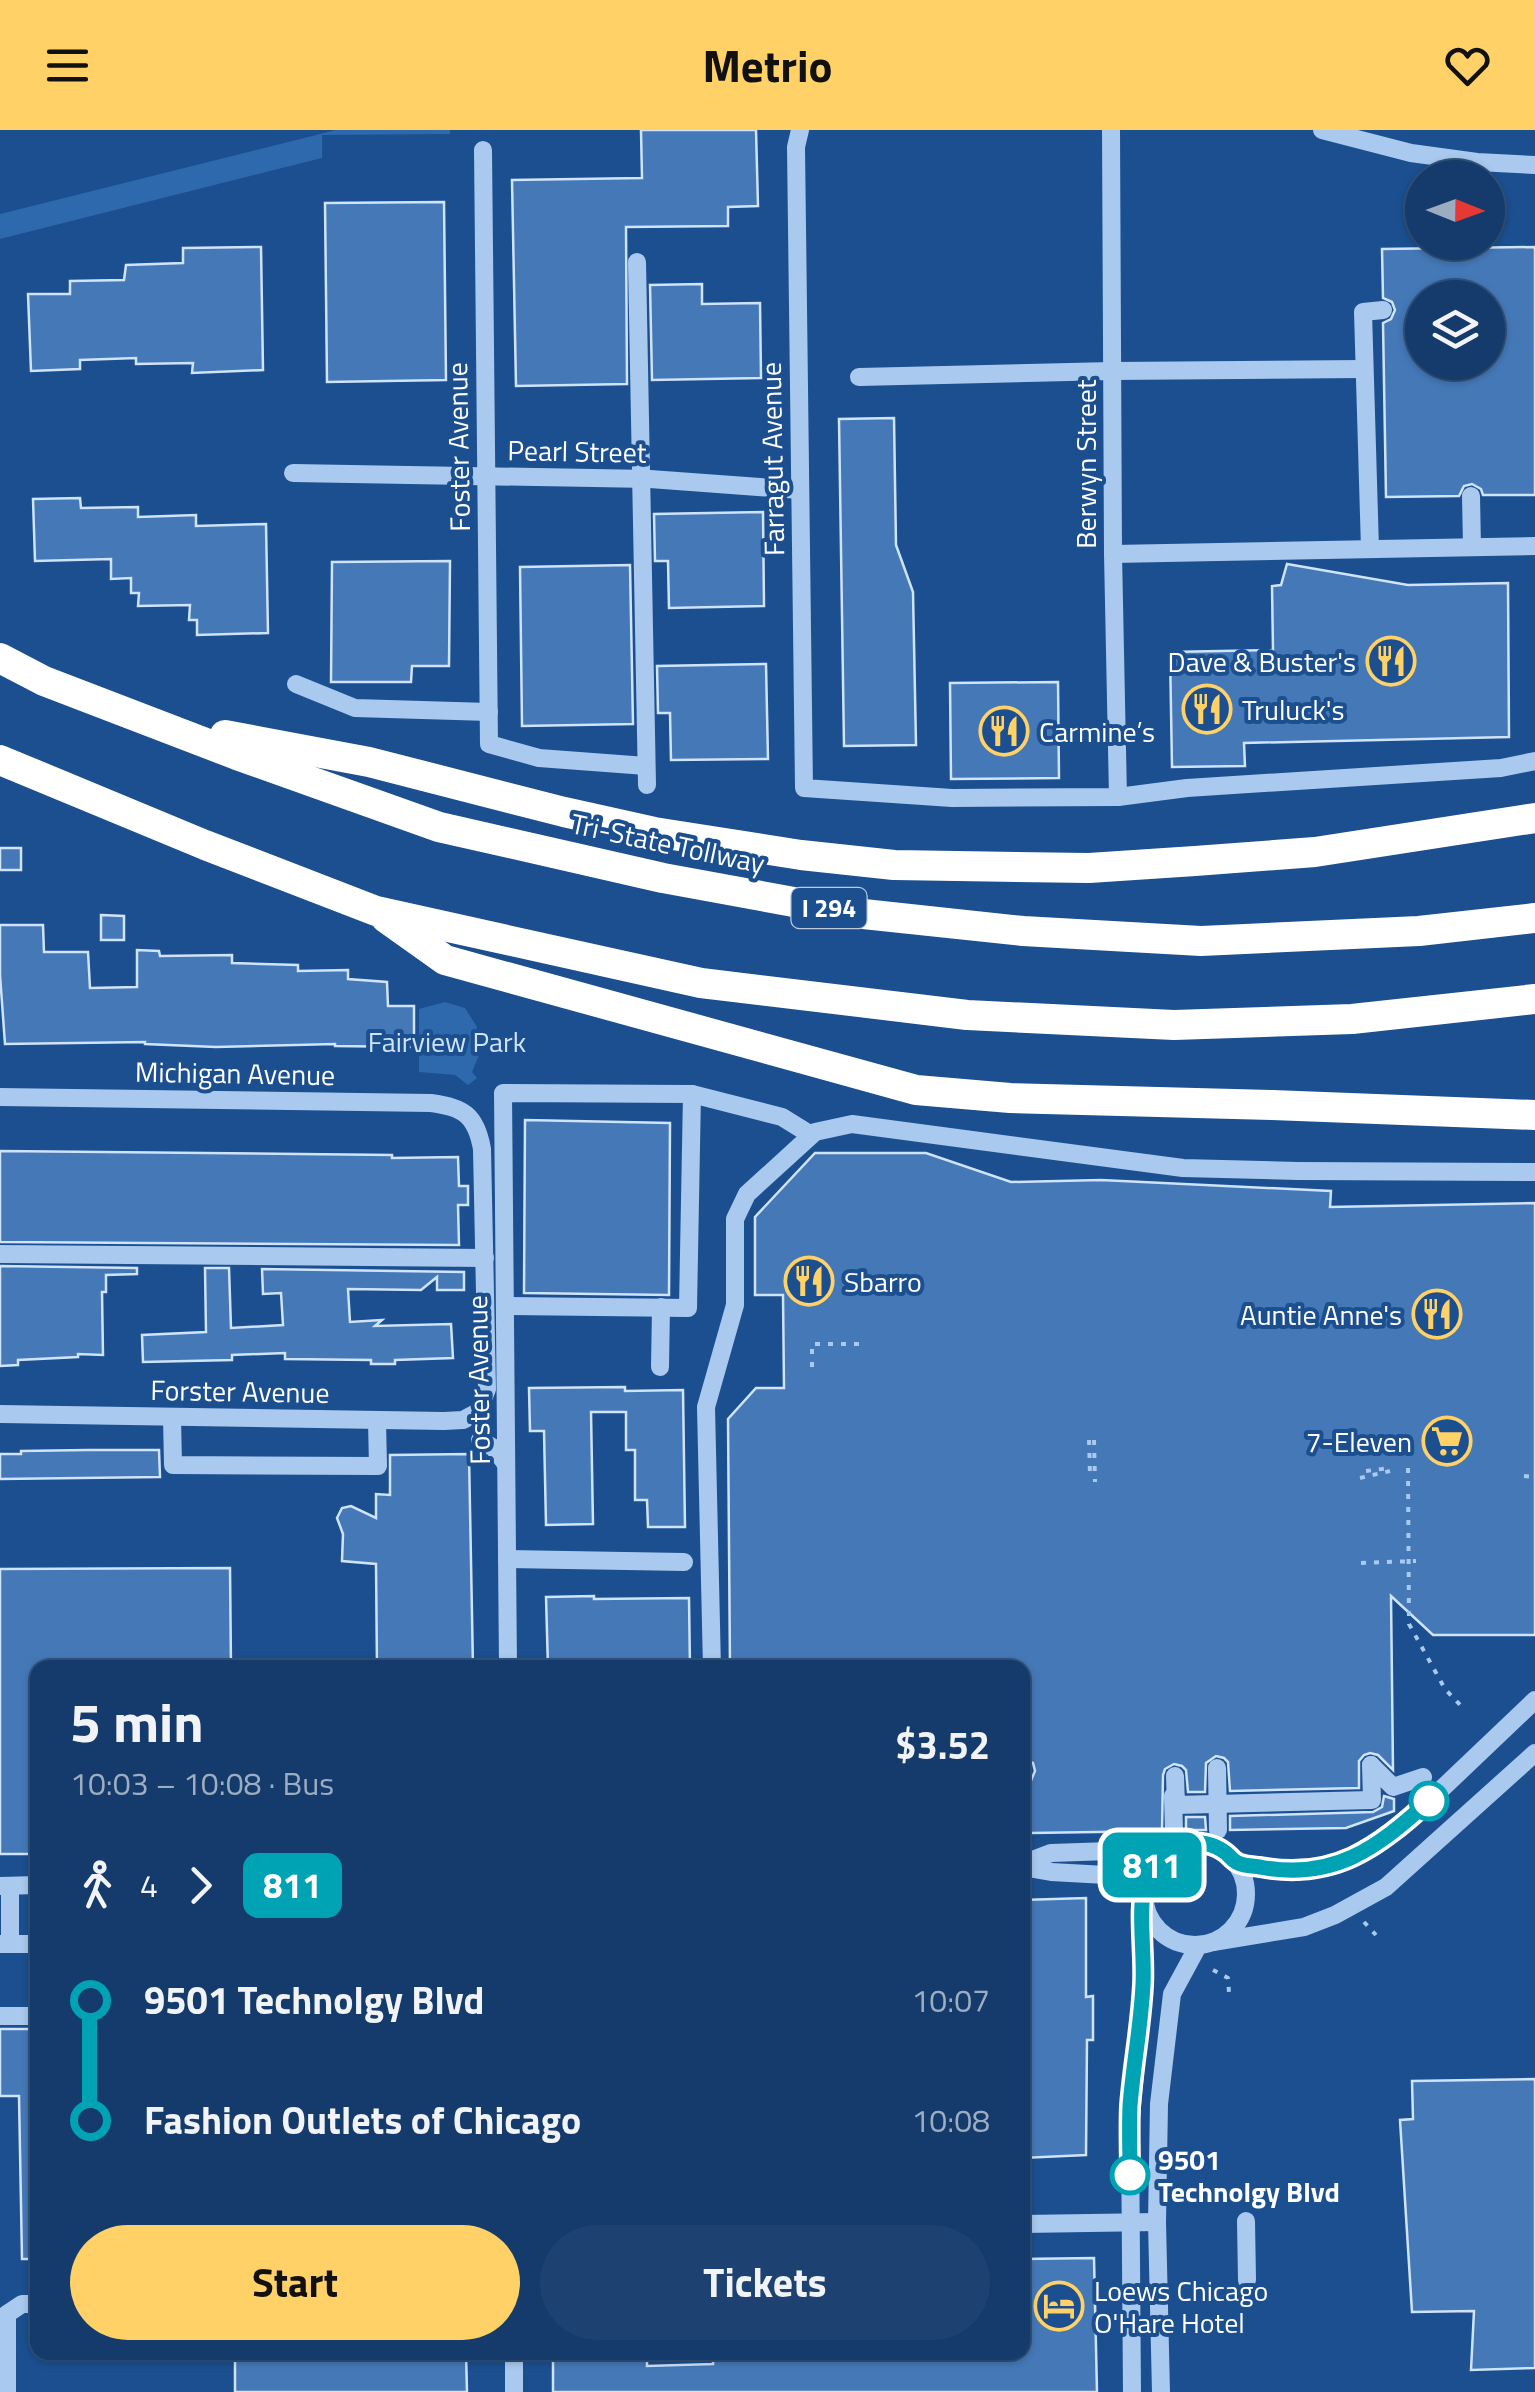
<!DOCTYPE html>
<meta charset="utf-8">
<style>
:root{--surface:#143b6b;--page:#1d4271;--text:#f1f3f6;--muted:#9dadc1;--line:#33557e;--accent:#ffd166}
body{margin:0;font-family:"Titillium Web",sans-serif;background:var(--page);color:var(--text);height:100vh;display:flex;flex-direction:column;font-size:38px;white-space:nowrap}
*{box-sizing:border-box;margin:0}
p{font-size:32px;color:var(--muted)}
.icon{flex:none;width:55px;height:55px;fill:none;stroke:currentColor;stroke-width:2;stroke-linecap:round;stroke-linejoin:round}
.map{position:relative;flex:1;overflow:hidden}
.drawer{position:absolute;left:30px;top:1530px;width:1000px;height:700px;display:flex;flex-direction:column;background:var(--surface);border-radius:20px;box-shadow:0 2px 8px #0004,0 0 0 2px var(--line)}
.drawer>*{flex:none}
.badge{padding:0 20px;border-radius:15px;font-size:35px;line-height:65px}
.needle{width:65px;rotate:91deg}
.buttons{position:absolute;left:1405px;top:30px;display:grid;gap:20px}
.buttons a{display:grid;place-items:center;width:100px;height:100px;border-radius:50%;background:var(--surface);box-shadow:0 2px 8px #0004,0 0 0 2px var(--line);font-size:50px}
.map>.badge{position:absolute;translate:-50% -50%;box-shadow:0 0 0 5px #fff}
.legs{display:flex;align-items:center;gap:15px;height:110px;padding:0 40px;font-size:32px}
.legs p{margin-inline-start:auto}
.summary{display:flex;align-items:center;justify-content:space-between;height:170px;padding:0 40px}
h1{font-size:55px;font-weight:700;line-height:75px}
.action{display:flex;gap:20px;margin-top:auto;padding:20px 40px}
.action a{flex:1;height:115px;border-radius:60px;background:var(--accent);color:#111;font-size:40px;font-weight:700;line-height:115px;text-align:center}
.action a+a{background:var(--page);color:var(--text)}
ul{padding:0 40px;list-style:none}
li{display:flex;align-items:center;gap:35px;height:120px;font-size:38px}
li i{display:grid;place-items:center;width:15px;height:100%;margin:0 12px;background:currentColor}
li i::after{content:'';width:25px;height:25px;margin:-12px;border:8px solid;border-radius:50%;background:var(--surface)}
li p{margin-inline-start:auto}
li:first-child i{background:linear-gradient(#0000 50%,currentColor 0)}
li:last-child i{background:linear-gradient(currentColor 50%,#0000 0)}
header{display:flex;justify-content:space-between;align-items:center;height:130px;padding:0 40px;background:var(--accent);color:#111;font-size:45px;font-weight:700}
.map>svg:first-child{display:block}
</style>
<header><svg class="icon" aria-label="menu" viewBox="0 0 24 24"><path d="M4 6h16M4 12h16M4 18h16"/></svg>Metrio<svg class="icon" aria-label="heart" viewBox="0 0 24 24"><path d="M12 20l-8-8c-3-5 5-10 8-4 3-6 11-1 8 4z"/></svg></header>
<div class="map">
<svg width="1535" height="2262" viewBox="0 0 1535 2262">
<rect width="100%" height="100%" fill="#1b4f8f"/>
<g fill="#2e69ad">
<path d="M336 0H450V4L322 5V28L0 109V84Z"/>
<path d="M445 872 465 878 477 897 475 905 481 920 472 942 477 948 468 955 455 945 419 942V879Z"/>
</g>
<g fill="#4478b7" stroke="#cfe3fa" stroke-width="2.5" fill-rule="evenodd">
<path d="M641 0H756L758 76 728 77V96L626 97 627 254 516 256 512 50 642 48Z"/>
<path d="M444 72 446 250 327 252 325 73Z"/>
<path d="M261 117 263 240 192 243 193 233 136 234V228L80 230V239L31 241 28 164H70V151L124 150 126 135 183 133V118Z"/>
<path d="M1535 117V365H1483L1481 359 1472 354 1464 356 1459 366 1386 367 1383 193 1391 189 1395 180 1392 172 1383 168 1382 119ZM1422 168H1488V232H1422Z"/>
<path d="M702 154V174L760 173 761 248 652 250 650 155Z"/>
<path d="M894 288 896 415 913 462 916 615 844 616 839 289Z"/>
<path d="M80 368 81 378 138 377V387L196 385V396L266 394 268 503 197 505V490H189L190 475 138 476 139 463H131V448L111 449V429L35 431 33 369Z"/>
<path d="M763 382 764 476 669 478 668 431H655L654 384Z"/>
<path d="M450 431 449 536H412L411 552H331L332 432Z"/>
<path d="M1287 434 1408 455 1508 453 1509 607 1244 613 1245 636 1172 637 1170 522 1273 520 1272 456 1281 455Z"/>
<path d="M630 435 633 594 522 596 520 437Z"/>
<path d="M766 534 768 629 671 630 670 583H658L657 536Z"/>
<path d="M1058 552 1059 648 951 649 950 553Z"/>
<rect x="0" y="718" width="21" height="22"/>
<path d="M101 785 124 786V810H101Z"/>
<path d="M0 795H43L44 822H88L90 858 137 857V820L159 821 160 826 232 825V833L298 835V841L348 840V849L387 852 388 876H414V917L335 916V914L216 917 145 914V912L5 914 0 845Z"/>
<path d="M525 990 670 993 669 1165 524 1163Z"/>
<path d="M0 1021 392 1025V1028L458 1027 459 1056H468V1075H458L459 1115 0 1112Z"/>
<path d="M815 1023H926L1011 1052 1101 1050 1331 1061 1330 1077 1535 1073V1505H1433L1391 1466 1393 1640 1378 1625 1370 1623 1364 1625 1359 1631V1658L1230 1661 1228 1632 1224 1628 1216 1626 1206 1633 1205 1662H1188L1186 1640 1182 1636 1174 1634 1165 1639 1163 1645 1162 1701 1031 1703 1022 1700V1655L1030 1653 1035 1641 1033 1633 1022 1629V1538H730L728 1289 756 1258H784L783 1165H755V1087Z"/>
<path d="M0 1136 137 1138V1144L106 1145V1162H102L103 1225 78 1224V1227L18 1230V1235L0 1236Z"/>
<path d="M205 1138H229L231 1198 283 1195 281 1163 263 1164 262 1139 464 1142V1160H437V1147L421 1160 348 1159 350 1192 382 1190 375 1196 451 1194 453 1228 395 1230V1234H371V1230L285 1229V1223L232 1225V1230L143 1232 142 1205 206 1202Z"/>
<path d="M625 1257V1261L683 1260 685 1397H648L647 1370H635V1320H626V1282H591L593 1394 546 1395 544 1301H530L529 1258Z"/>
<path d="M88 1320H159L160 1347 0 1349V1324H21V1321Z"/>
<path d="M469 1324 473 1538H377L376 1434 342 1431 343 1404 337 1388 342 1378 351 1376 376 1388V1364L390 1365V1325Z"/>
<path d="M230 1438 231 1538H38V1724H0V1439Z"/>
<path d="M594 1466V1469L689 1468 690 1538H548L546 1467Z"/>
<path d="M1384 1666 1394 1669V1681L1346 1698 1230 1700V1686L1373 1682 1382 1677Z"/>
<path d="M1186 1687H1205L1206 1700H1186Z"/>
<path d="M1086 1768V1867L1093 1866V1910H1087L1086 2025 1022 2028V1770Z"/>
<path d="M0 1899H38V2129H22L19 1966H0Z"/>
<path d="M1535 1949V2238L1471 2240 1474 2181 1412 2182 1400 1990 1413 1989 1412 1951Z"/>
<path d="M1094 2128 1097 2262H553V2222H647V2236L713 2234V2222H1022V2129Z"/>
<path d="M235 2222H466L467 2262H235Z"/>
</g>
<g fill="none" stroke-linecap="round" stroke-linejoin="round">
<g stroke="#a9c9ee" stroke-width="4" stroke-dasharray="5 8" stroke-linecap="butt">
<path d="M812 1237V1214H861"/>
<path d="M1089 1310 1090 1345"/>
<path d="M1094 1310 1095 1352"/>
<path d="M1408 1338 1409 1494 1445 1559 1463 1578"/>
<path d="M1366 1341 1390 1338"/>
<path d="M1524 1346 1535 1347"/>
<path d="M1360 1348 1390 1341"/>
<path d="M1361 1433 1416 1431"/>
<path d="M1364 1792 1376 1805"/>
<path d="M1213 1840 1228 1848 1229 1863"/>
</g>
<g stroke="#a9c9ee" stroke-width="18">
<path d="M800 0 796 17 804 658 952 668 1118 667 1187 658 1501 638 1535 631"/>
<path d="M1111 0 1113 424 1118 667"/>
<path d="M1322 0 1411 23 1477 32 1535 35"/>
<path d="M483 20 489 614 539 628 646 636"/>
<path d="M637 132 647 655"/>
<path d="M859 247 1112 241 1364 239"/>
<path d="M293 343 650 349 800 360"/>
<path d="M1471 366 1472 417"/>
<path d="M1370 419 1363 182 1383 180"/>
<path d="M1113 424 1535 416"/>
<path d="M296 554 355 578 489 582"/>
<path d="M0 967 431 973C463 977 476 985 482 1019L487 1259 478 1282 463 1290 444 1291 0 1284"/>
<path d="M0 1124 485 1128"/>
<path d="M505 1176 688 1178 692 964"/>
<path d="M660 1237 661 1177"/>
<path d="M172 1287 173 1335 378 1336 377 1291"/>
<path d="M480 1310 494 1318 506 1334"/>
<path d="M507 1429 684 1432"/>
<path d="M508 1538 503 963 692 964 782 987 811 1005"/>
<path d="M712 1538 706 1277 735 1175V1089L747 1064 815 1002 852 994 1183 1038 1298 1041 1535 1042"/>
<path d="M1371 1635 1393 1657 1423 1647"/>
<path d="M1217 1638 1218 1700"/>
<path d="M1022 1643 1023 1641"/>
<path d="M1175 1646 1176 1675 1372 1670 1371 1635"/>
<path d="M1173 1666 1174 1701"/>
<circle cx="1195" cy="1764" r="51"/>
<path d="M1235 1732 1298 1742 1351 1728 1376 1716 1429 1671 1535 1570"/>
<path d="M1022 1734 1051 1723 1139 1720 1164 1722"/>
<path d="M1022 1737 1051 1742 1106 1745 1143 1764"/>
<path d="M0 1756 38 1755"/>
<path d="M10 1756V1814"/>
<path d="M1213 1812 1304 1797 1335 1785 1386 1757 1535 1623"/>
<path d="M0 1814H38"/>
<path d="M0 1886H38"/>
<path d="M1246 2091 1247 2150"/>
<path d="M1022 2094 1157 2092"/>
<path d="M514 2222V2262"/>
<path d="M7 2262V2184L22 2174H38"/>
<path d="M1132 2262 1130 2000 1143 1854 1144 1770"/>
<path d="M1161 2262 1157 2092 1159 1974 1172 1864 1198 1816"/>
</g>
<g stroke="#fff" stroke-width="30">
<path d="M0 528 44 551 237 625 439 697 663 748 854 783 1023 801 1201 811 1419 801 1535 788"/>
<path d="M225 605 369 632 564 682 654 702 801 725 894 735 1089 738 1195 731 1315 722 1535 688"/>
<path d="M0 630 205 715 376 781 701 853 967 885 1174 895 1352 889 1535 869"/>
<path d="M386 788 445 830 916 960 1010 968 1272 975 1535 985"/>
</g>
</g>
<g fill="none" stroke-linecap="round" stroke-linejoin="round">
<g stroke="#fff" stroke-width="22">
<path id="line-1" d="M1130 2045C1130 2022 1129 1999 1130 1976 1133 1936 1141 1896 1143 1855 1145 1823 1137 1778 1146 1749 1151 1732 1166 1718 1183 1714 1197 1710 1215 1714 1226 1723 1230 1726 1233 1731 1238 1733 1244 1736 1253 1736 1260 1737 1334 1751 1377 1718 1429 1671"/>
</g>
<use href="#line-1" stroke="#00a3b4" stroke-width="15"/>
</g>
<defs>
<g id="restaurant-ring" transform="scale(2.5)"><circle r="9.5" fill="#1b4f8f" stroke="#ffd166" stroke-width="1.5"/><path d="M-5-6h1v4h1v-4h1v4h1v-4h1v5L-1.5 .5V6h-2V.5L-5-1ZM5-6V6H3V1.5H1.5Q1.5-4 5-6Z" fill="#ffd166"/></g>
<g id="supermarket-ring" transform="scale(2.5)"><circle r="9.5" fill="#1b4f8f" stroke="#ffd166" stroke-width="1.5"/><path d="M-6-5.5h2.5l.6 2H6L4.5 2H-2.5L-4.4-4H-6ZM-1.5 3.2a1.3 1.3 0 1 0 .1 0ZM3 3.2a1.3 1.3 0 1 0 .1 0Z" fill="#ffd166"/></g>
<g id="hotel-ring" transform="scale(2.5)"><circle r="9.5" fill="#1b4f8f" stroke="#ffd166" stroke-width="1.5"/><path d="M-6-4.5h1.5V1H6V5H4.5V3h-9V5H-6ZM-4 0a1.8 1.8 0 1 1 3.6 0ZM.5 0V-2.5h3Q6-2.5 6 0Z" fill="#ffd166"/></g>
</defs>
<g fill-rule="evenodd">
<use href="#restaurant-ring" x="1391" y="531"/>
<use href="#restaurant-ring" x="1207" y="579"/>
<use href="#restaurant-ring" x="1004" y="601"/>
<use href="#restaurant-ring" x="809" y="1151"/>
<use href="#restaurant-ring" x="1437" y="1184"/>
<use href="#supermarket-ring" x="1447" y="1311"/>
<use href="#hotel-ring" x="1059" y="2176"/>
</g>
<g fill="#fff" stroke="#00a3b4" stroke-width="5">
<circle cx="1429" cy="1671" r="18"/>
<circle cx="1130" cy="2045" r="18"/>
</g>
<g text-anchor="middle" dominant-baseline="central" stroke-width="8" stroke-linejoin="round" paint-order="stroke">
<rect fill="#1b4f8f" stroke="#bbcadd" stroke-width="2.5" x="791.5" y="758" width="75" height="40" rx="8"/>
<g font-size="25" font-weight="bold" fill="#fff">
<text x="829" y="778">I 294</text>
</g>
<g font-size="28" fill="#fff" stroke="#1b4f8f">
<text transform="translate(458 317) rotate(-91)">Foster Avenue</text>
<text transform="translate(577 321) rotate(1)">Pearl Street</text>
<text transform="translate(772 329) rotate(-91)">Farragut Avenue</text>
<text transform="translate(1085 334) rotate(-90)">Berwyn Street</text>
<text transform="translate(668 713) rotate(12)">Tri-State Tollway</text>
<text transform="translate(235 943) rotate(1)">Michigan Avenue</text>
<text transform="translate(478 1250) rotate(-91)">Foster Avenue</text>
<text transform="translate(240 1261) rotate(1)">Forster Avenue</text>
</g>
<g font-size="28" fill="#fff" stroke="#1b4f8f" text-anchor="start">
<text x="1356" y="531" text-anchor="end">Dave &amp; Buster's</text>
<text x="1242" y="579">Truluck's</text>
<text x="1039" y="601">Carmine’s</text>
<text x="844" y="1151">Sbarro</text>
<text x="1402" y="1184" text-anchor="end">Auntie Anne's</text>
<text x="1412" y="1311" text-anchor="end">7-Eleven</text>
<text x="1094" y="2160">Loews Chicago<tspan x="1094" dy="32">O'Hare Hotel</tspan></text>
</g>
<g font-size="28" fill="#cfe3fa" stroke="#1b4f8f">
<text x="447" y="911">Fairview Park</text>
</g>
<g font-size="28" font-weight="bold" fill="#fff" stroke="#1b4f8f" text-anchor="start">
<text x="1158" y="2029">9501<tspan x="1158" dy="32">Technolgy Blvd</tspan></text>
</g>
</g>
</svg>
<div class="buttons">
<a><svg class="needle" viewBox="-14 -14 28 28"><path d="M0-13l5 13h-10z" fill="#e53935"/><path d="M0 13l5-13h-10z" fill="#9dadc1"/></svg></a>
<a><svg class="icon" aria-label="layers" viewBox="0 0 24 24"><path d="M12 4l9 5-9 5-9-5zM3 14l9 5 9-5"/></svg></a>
</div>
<b class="badge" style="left:1152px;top:1735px;background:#00a3b4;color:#fff">811</b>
<section class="drawer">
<div class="summary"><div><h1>5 min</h1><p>10:03 – 10:08 · Bus</p></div><b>$3.52</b></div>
<div class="legs"><svg class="icon" aria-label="walk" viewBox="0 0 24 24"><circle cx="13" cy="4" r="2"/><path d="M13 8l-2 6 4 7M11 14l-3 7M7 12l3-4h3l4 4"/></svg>4<svg class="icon" aria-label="forward" viewBox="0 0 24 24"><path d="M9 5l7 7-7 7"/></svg><b class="badge" style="background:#00a3b4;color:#fff">811</b></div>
<ul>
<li><i style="color:#00a3b4"></i><b>9501 Technolgy Blvd</b><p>10:07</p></li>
<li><i style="color:#00a3b4"></i><b>Fashion Outlets of Chicago</b><p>10:08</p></li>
</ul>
<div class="action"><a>Start</a><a>Tickets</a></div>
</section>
</div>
